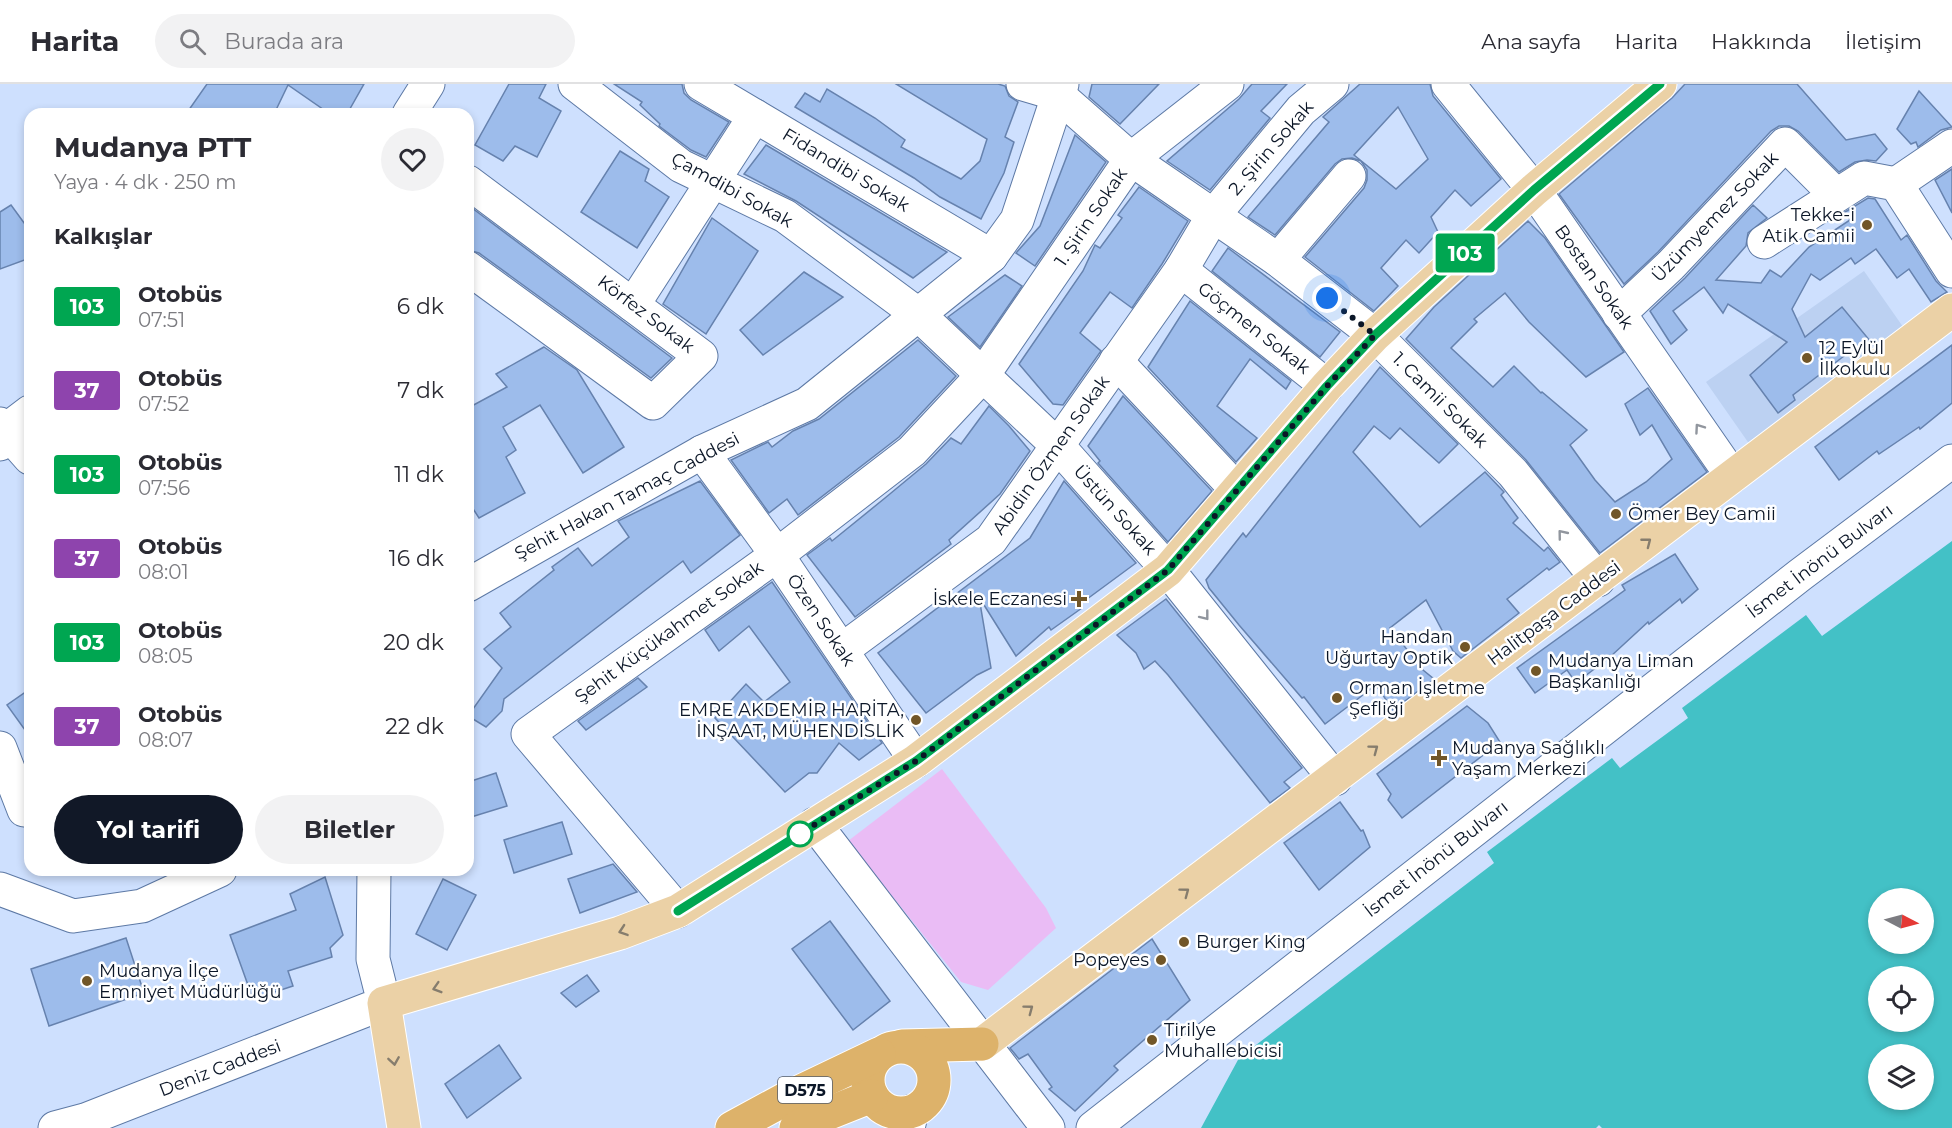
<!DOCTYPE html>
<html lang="tr">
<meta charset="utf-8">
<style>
:root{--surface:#fff;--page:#f2f2f3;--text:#2b2b33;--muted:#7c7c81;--line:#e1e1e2;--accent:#111827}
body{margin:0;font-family:Montserrat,sans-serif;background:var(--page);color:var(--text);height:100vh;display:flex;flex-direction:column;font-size:22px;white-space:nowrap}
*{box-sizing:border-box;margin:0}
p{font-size:20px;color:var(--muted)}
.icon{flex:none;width:33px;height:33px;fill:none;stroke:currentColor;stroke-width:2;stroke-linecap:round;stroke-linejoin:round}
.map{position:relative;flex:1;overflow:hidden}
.details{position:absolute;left:24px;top:24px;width:450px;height:768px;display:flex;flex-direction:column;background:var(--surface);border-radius:18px;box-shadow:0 3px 9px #0003}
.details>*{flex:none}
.badge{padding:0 12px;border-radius:4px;font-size:21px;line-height:39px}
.needle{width:39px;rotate:96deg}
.controls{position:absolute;left:1868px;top:804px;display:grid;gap:12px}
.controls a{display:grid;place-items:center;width:66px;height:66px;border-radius:50%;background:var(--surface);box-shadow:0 3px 9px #0003;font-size:30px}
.you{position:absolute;width:30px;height:30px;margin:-15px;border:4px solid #fff;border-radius:50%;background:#1a73e8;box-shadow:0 0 0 9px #1a73e833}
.map>.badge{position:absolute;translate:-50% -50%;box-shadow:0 0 0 3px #fff}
h2{padding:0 30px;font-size:22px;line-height:54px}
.round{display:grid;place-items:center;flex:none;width:63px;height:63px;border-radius:32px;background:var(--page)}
.headline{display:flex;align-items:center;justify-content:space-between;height:102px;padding:0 30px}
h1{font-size:28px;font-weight:700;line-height:45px}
.button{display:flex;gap:12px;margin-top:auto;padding:12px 30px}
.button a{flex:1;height:69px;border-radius:36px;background:var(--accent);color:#fff;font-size:24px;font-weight:700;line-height:69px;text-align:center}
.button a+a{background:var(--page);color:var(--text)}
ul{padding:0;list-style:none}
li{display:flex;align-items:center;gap:18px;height:84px;padding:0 30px}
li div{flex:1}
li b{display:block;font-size:22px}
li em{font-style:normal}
li .badge{min-width:66px;font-weight:700;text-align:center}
header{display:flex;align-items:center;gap:36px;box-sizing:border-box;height:84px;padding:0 30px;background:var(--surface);border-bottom:2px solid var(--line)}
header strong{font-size:28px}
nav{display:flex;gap:33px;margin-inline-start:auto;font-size:21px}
.search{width:420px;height:54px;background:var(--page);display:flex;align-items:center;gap:15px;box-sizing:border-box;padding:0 21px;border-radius:33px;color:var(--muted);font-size:22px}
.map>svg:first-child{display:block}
</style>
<header>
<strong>Harita</strong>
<div class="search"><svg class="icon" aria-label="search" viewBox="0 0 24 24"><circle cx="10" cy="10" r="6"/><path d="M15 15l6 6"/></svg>Burada ara</div>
<nav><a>Ana sayfa</a><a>Harita</a><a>Hakkında</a><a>İletişim</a></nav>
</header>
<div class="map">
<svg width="1952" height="1044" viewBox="0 0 1952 1044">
<rect width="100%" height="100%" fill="#cee0fe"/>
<path fill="#bcd1f2" d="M1864 187 1908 250 1750 361 1706 298Z"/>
<path fill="#eabcf5" d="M942 685 1046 824 1056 844 988 906 961 898 848 757Z"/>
<path fill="#43c1c6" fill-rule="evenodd" d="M1952 457V1044H1602L1599 1041 1596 1044H1201L1239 974 1494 779 1487 768 1612 674 1620 684 1688 634 1682 624 1806 531 1822 552ZM1878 814H1923V860H1878ZM1878 892H1923V938H1878ZM1878 970H1923V1016H1878Z"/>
<g fill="#9dbceb" stroke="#6682ae" stroke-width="1.5" fill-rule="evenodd">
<path d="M207 0H364L347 30H330L288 1 274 30H186Z"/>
<path d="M509 0H546L539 14 561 27 537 73 515 62 503 77 475 61Z"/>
<path d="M614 0H682L684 9 691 16 729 38 706 73 691 66 659 42 660 40 640 21 642 18Z"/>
<path d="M896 0H998L1005 2 1009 12 1018 18 1005 53 1014 58 1004 89 981 135 940 113 914 94 795 23 805 9 820 18 827 5 875 34 905 56 901 63 961 95 980 77 987 55Z"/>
<path d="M1092 0H1159L1120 40 1089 13Z"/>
<path d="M1252 0H1287L1261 27 1270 34 1210 106 1167 77 1239 15Z"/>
<path d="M1360 0H1430L1433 12 1501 95 1471 122 1455 106 1431 133 1438 148 1419 169 1406 156 1381 184 1398 202 1374 227 1305 173 1364 104 1367 96V86L1361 77 1352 74 1342 75 1335 80 1275 151 1248 133 1329 38 1323 33ZM1398 23 1428 75 1396 105 1354 71Z"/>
<path d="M1685 0H1797L1846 56 1875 50 1887 65 1876 77 1867 76 1855 78 1839 88 1798 47 1789 42H1779L1771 47 1658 168 1624 200 1559 110 1672 14Z"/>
<path d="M1919 7 1952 43 1941 46 1918 63 1916 58 1911 60 1897 45Z"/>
<path d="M1075 51 1106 78 1035 182 1016 169 1040 142Z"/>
<path d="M766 61 947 168 913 194 796 117 744 90Z"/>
<path d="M620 67 649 85 645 97 669 113 637 164 581 128Z"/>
<path d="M1952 85V129L1935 96Z"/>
<path d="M1139 103 1188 137 1162 180 1132 224 1110 208 1080 249 1101 267 1063 321 1053 320 1019 280 1083 187 1095 161 1100 164 1122 134 1118 131Z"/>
<path d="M1868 114 1875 115 1901 156 1907 151 1936 197 1947 208 1931 218 1909 185 1897 194 1876 165 1855 180 1851 174 1820 196 1811 190 1792 225 1805 253 1842 223 1871 258 1853 271 1848 269 1793 311 1795 316 1778 329 1750 291 1787 258 1728 220 1723 229 1704 203 1673 227 1687 246 1671 260 1650 227 1685 194 1753 121 1767 134 1748 149 1746 162 1716 196 1761 199 1770 186 1781 193 1809 163 1850 136 1845 128Z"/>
<path d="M11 121 30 147V174L0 185V128Z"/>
<path d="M468 121 672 274 651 294 479 169 468 166Z"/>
<path d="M712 134 758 167 706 250 663 220Z"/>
<path d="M1528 137 1545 154 1624 268 1586 293 1529 238 1505 209 1474 235 1477 238 1451 264 1493 303 1514 282 1541 309 1542 308 1587 346 1570 361 1595 396 1615 418 1646 398 1672 375 1652 341 1640 351 1625 320 1648 304 1707 388 1600 469 1526 376 1406 255 1434 223Z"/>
<path d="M1228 164 1340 248 1320 273 1212 187Z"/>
<path d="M804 188 843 213 763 271 740 246Z"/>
<path d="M1005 191 1022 202 980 263 948 233Z"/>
<path d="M1190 217 1291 297 1286 305 1250 275 1217 322 1257 354 1236 378 1148 283Z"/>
<path d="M918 256 956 292 899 353 798 431 787 415 769 429 731 376 768 358 772 363 793 347 819 335Z"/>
<path d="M1952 261V319L1920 345 1919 343 1879 370 1877 367 1839 396 1815 363Z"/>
<path d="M544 263 577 286 624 363 583 389 540 321 503 343 516 366 506 373 525 409 479 434 468 417V324L507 303 496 290Z"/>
<path d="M1380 283 1458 360 1439 379 1400 344 1390 355 1374 342 1353 368 1420 443 1485 388 1504 408 1501 411 1518 434 1513 439 1544 467 1548 463 1560 478 1549 486 1547 484 1507 515 1519 529 1461 574 1453 567 1426 516 1390 544 1423 586 1434 595 1393 626 1376 601 1325 640 1304 613 1302 614 1239 541 1209 504 1206 496 1243 449 1246 453Z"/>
<path d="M1123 312 1212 407 1168 458 1098 379 1100 377 1088 362Z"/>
<path d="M989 322 1009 342 1030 367 1000 410 949 456 951 460 855 533 807 471 830 454 832 457 885 414 926 380 951 354 961 360Z"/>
<path d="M700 397 740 451 691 489 683 477 504 615 502 627 486 643 468 632 502 584 484 565 511 543 500 529 554 486 552 483 578 464 592 482 629 453 618 437Z"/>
<path d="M1064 397 1136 479 1079 521 1082 524 1051 546 1049 543 1016 572 979 513 991 584 977 591 926 629 878 569 1030 454Z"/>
<path d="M1675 470 1698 505 1682 519 1680 515 1649 540 1648 538 1610 573 1576 599 1567 586 1535 609 1517 584 1625 506 1622 501Z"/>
<path d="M772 498 882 659 859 676 839 659 817 689H809L785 708 715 634 746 600 764 618 790 598 749 542 719 567 705 546Z"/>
<path d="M1166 515 1302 684 1284 698 1290 704 1270 719 1168 591 1155 577 1144 585 1136 569 1117 551Z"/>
<path d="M638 594 647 603 586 646 578 637Z"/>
<path d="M30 605V653L7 621Z"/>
<path d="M1467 622 1488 639 1500 658 1402 734 1388 716 1391 710 1377 690Z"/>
<path d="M496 689 507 722 468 734V698Z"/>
<path d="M1340 718 1361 747 1363 746 1370 763 1319 806 1284 759Z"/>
<path d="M562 738 572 770 514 789 504 756Z"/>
<path d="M613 780 637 808 580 829 568 795Z"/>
<path d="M325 793 343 851 330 864 332 873 288 887 293 902 253 915 230 851 296 826 290 810Z"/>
<path d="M443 795 476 811 447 866 416 850Z"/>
<path d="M830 837 890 917 853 946 792 865Z"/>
<path d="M126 854 144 909 49 942 31 885Z"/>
<path d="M1152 855 1190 916 1114 982 1118 986 1075 1027 1049 1005 1052 1003 1028 970 1019 975 1010 964Z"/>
<path d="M587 891 599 907 576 923 561 909Z"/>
<path d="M499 961 521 994 467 1034 445 1000Z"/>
</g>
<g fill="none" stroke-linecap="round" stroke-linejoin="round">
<g stroke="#5d79a5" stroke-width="35">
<g id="minor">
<path d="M575 0 681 82 785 132 919 231 1058 362 1168 486 1335 695"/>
<path d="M701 0 991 172"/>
<path d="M1023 0 1057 10 1131 75 1278 176 1375 251 1513 389 1598 496"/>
<path d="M1448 0 1534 106 1732 392"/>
<path d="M409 30 428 0"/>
<path d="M468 98 701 272 653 319 468 184"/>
<path d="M1896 100 1952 62"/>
<path d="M1764 158 1864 94 1896 100 1952 187"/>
<path d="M1278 176 1349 92"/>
<path d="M1181 186 1327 302"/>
<path d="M633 221 755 32"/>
<path d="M1619 230 1671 181 1785 60 1836 111"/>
<path d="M1116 277 1237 406"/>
<path d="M0 340 30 374"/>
<path d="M0 360 5 347 30 328"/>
<path d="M702 368 777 471 916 677"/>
<path d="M468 501 702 368 807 320 991 172 1017 136 1062 0"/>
<path d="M842 566 991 456 1181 186 1213 132 1301 26 1332 0"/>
<path d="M0 664 24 726"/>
<path d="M815 740 1048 1044"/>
<path d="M0 805 73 832 142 822 220 786"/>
<path d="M678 827 528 650 777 471 912 367 983 291 1131 75 1227 0"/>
<path d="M55 1044 85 1036 384 919 373 875 374 786"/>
<path d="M908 1044 912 1027"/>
<path d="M1093 1044 1800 491 1952 377"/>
</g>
</g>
<g stroke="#fff" stroke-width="35">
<g id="major">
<path d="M982 960 1952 226"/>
<path d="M404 1044 384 919 620 849 678 827 916 677 1168 486 1327 302 1375 251 1534 106 1660 0"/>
</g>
</g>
<g stroke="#fff" stroke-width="35">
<g id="highway">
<path d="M902 962 982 960"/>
<circle cx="901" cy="996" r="33"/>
<path d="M732 1044 791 1012 879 970"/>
<path d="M796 1044 809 1037 872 1012"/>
</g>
</g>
<use href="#minor" stroke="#fff" stroke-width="33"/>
<use href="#major" stroke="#ebd1a6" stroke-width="33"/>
<use href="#highway" stroke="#ddb26a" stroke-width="33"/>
</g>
<defs><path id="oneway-chevron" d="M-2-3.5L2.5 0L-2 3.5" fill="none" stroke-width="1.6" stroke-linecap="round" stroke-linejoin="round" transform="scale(1.5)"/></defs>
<g stroke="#91969e">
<use href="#oneway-chevron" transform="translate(1699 344) rotate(-125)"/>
<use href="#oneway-chevron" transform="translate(1562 450) rotate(-129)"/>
<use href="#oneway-chevron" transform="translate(1205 532) rotate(52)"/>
</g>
<g stroke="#867d6d">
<use href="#oneway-chevron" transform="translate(1647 458) rotate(-38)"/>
<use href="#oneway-chevron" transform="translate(1374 665) rotate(-37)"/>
<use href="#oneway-chevron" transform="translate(1185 808) rotate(-37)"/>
<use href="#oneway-chevron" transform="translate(623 847) rotate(161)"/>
<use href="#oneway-chevron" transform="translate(437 904) rotate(163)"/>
<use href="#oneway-chevron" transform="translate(1029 925) rotate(-37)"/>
<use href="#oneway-chevron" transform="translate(394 977) rotate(81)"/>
</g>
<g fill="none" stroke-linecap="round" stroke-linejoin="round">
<g stroke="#fff" stroke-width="14">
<path id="line" d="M678 827 916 677 1168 486 1327 302 1375 251 1534 106 1660 0"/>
</g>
<use href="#line" stroke="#00a651" stroke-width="9"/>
<path stroke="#0b1627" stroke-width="6" stroke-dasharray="0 10.8" d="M800 750 798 751 916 677 1168 486 1327 302 1375 251 1327 214"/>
</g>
<g fill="#715628" stroke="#fff" stroke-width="2">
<circle cx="1867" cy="141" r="6"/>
<circle cx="1807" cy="274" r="6"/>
<circle cx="1616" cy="430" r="6"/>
<path d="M1076 506h6v6h6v6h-6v6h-6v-6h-6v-6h6z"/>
<circle cx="1465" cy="563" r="6"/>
<circle cx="1536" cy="587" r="6"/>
<circle cx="1337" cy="614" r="6"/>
<circle cx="916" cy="636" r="6"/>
<path d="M1436 665h6v6h6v6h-6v6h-6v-6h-6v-6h6z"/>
<circle cx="1184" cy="858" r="6"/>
<circle cx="1161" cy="876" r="6"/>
<circle cx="87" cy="897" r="6"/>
<circle cx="1152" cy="956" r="6"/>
</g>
<circle fill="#fff" stroke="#00a651" stroke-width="3" cx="800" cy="750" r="12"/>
<g text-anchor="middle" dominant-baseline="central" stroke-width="5" stroke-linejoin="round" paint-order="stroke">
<rect fill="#fff" stroke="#545c68" stroke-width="1.5" x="778" y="993" width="54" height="26" rx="4.5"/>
<g font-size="16" font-weight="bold" fill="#0b1627">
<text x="805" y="1006">D575</text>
</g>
<g font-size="18" fill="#0b1627" stroke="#fff">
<text transform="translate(1271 64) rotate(-49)">2. Şirin Sokak</text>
<text transform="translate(846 86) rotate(31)">Fidandibi Sokak</text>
<text transform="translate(732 106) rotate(29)">Çamdibi Sokak</text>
<text transform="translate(1091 133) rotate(-56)">1. Şirin Sokak</text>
<text transform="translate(1715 133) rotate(-46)">Üzümyemez Sokak</text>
<text transform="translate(1594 193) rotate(55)">Bostan Sokak</text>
<text transform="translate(646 230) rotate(37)">Körfez Sokak</text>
<text transform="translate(1254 244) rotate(38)">Göçmen Sokak</text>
<text transform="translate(1440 316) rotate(45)">1. Camii Sokak</text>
<text transform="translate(1051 371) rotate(-55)">Abidin Özmen Sokak</text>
<text transform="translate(627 412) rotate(-28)">Şehit Hakan Tamaç Caddesi</text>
<text transform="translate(1115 426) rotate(48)">Üstün Sokak</text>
<text transform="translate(1820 477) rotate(-37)">İsmet İnönü Bulvarı</text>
<text transform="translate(1554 529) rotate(-37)">Halitpaşa Caddesi</text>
<text transform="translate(821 536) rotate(56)">Özen Sokak</text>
<text transform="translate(669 548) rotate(-36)">Şehit Küçükahmet Sokak</text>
<text transform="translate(1436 775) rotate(-38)">İsmet İnönü Bulvarı</text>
<text transform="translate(220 984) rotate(-21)">Deniz Caddesi</text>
</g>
<g font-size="18" fill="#0b1627" stroke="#fff" text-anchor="start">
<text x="1855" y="131" text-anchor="end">Tekke-i<tspan x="1855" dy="21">Atik Camii</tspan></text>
<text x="1819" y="264">12 Eylül<tspan x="1819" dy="21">İlkokulu</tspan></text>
<text x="1628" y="430">Ömer Bey Camii</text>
<text x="1067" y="515" text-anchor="end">İskele Eczanesi</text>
<text x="1453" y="553" text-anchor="end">Handan<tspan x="1453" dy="21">Uğurtay Optik</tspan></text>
<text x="1548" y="577">Mudanya Liman<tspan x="1548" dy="21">Başkanlığı</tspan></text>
<text x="1349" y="604">Orman İşletme<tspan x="1349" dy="21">Şefliği</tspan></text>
<text x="904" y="626" text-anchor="end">EMRE AKDEMİR HARİTA,<tspan x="904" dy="21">İNŞAAT, MÜHENDİSLİK</tspan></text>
<text x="1452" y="664">Mudanya Sağlıklı<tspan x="1452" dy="21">Yaşam Merkezi</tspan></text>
<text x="1196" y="858">Burger King</text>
<text x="1149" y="876" text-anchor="end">Popeyes</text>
<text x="99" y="887">Mudanya İlçe<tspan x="99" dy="21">Emniyet Müdürlüğü</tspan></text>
<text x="1164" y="946">Tirilye<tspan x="1164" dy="21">Muhallebicisi</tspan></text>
</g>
</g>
</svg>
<div class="controls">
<a><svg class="needle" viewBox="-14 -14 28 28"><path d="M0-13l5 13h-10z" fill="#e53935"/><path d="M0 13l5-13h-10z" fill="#7c7c81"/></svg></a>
<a><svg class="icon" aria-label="locate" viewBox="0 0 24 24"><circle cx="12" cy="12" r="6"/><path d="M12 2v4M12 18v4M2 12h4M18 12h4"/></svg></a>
<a><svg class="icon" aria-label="layers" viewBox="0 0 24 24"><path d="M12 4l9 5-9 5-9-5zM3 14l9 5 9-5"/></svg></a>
</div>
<div class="you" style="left:1327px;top:214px"></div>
<b class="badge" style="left:1465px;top:169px;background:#00a651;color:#fff">103</b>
<section class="details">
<div class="headline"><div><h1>Mudanya PTT</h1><p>Yaya · 4 dk · 250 m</p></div><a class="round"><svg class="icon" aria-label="heart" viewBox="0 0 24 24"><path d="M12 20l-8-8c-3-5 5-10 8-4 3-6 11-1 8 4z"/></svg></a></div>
<h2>Kalkışlar</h2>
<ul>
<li><span class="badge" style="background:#00a651;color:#fff">103</span><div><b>Otobüs</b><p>07:51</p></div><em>6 dk</em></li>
<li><span class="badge" style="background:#8e44ad;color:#fff">37</span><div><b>Otobüs</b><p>07:52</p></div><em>7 dk</em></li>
<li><span class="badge" style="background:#00a651;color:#fff">103</span><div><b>Otobüs</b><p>07:56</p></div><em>11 dk</em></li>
<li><span class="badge" style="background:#8e44ad;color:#fff">37</span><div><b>Otobüs</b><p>08:01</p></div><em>16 dk</em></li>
<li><span class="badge" style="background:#00a651;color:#fff">103</span><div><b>Otobüs</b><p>08:05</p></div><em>20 dk</em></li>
<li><span class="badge" style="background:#8e44ad;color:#fff">37</span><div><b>Otobüs</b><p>08:07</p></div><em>22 dk</em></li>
</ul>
<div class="button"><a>Yol tarifi</a><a>Biletler</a></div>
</section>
</div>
